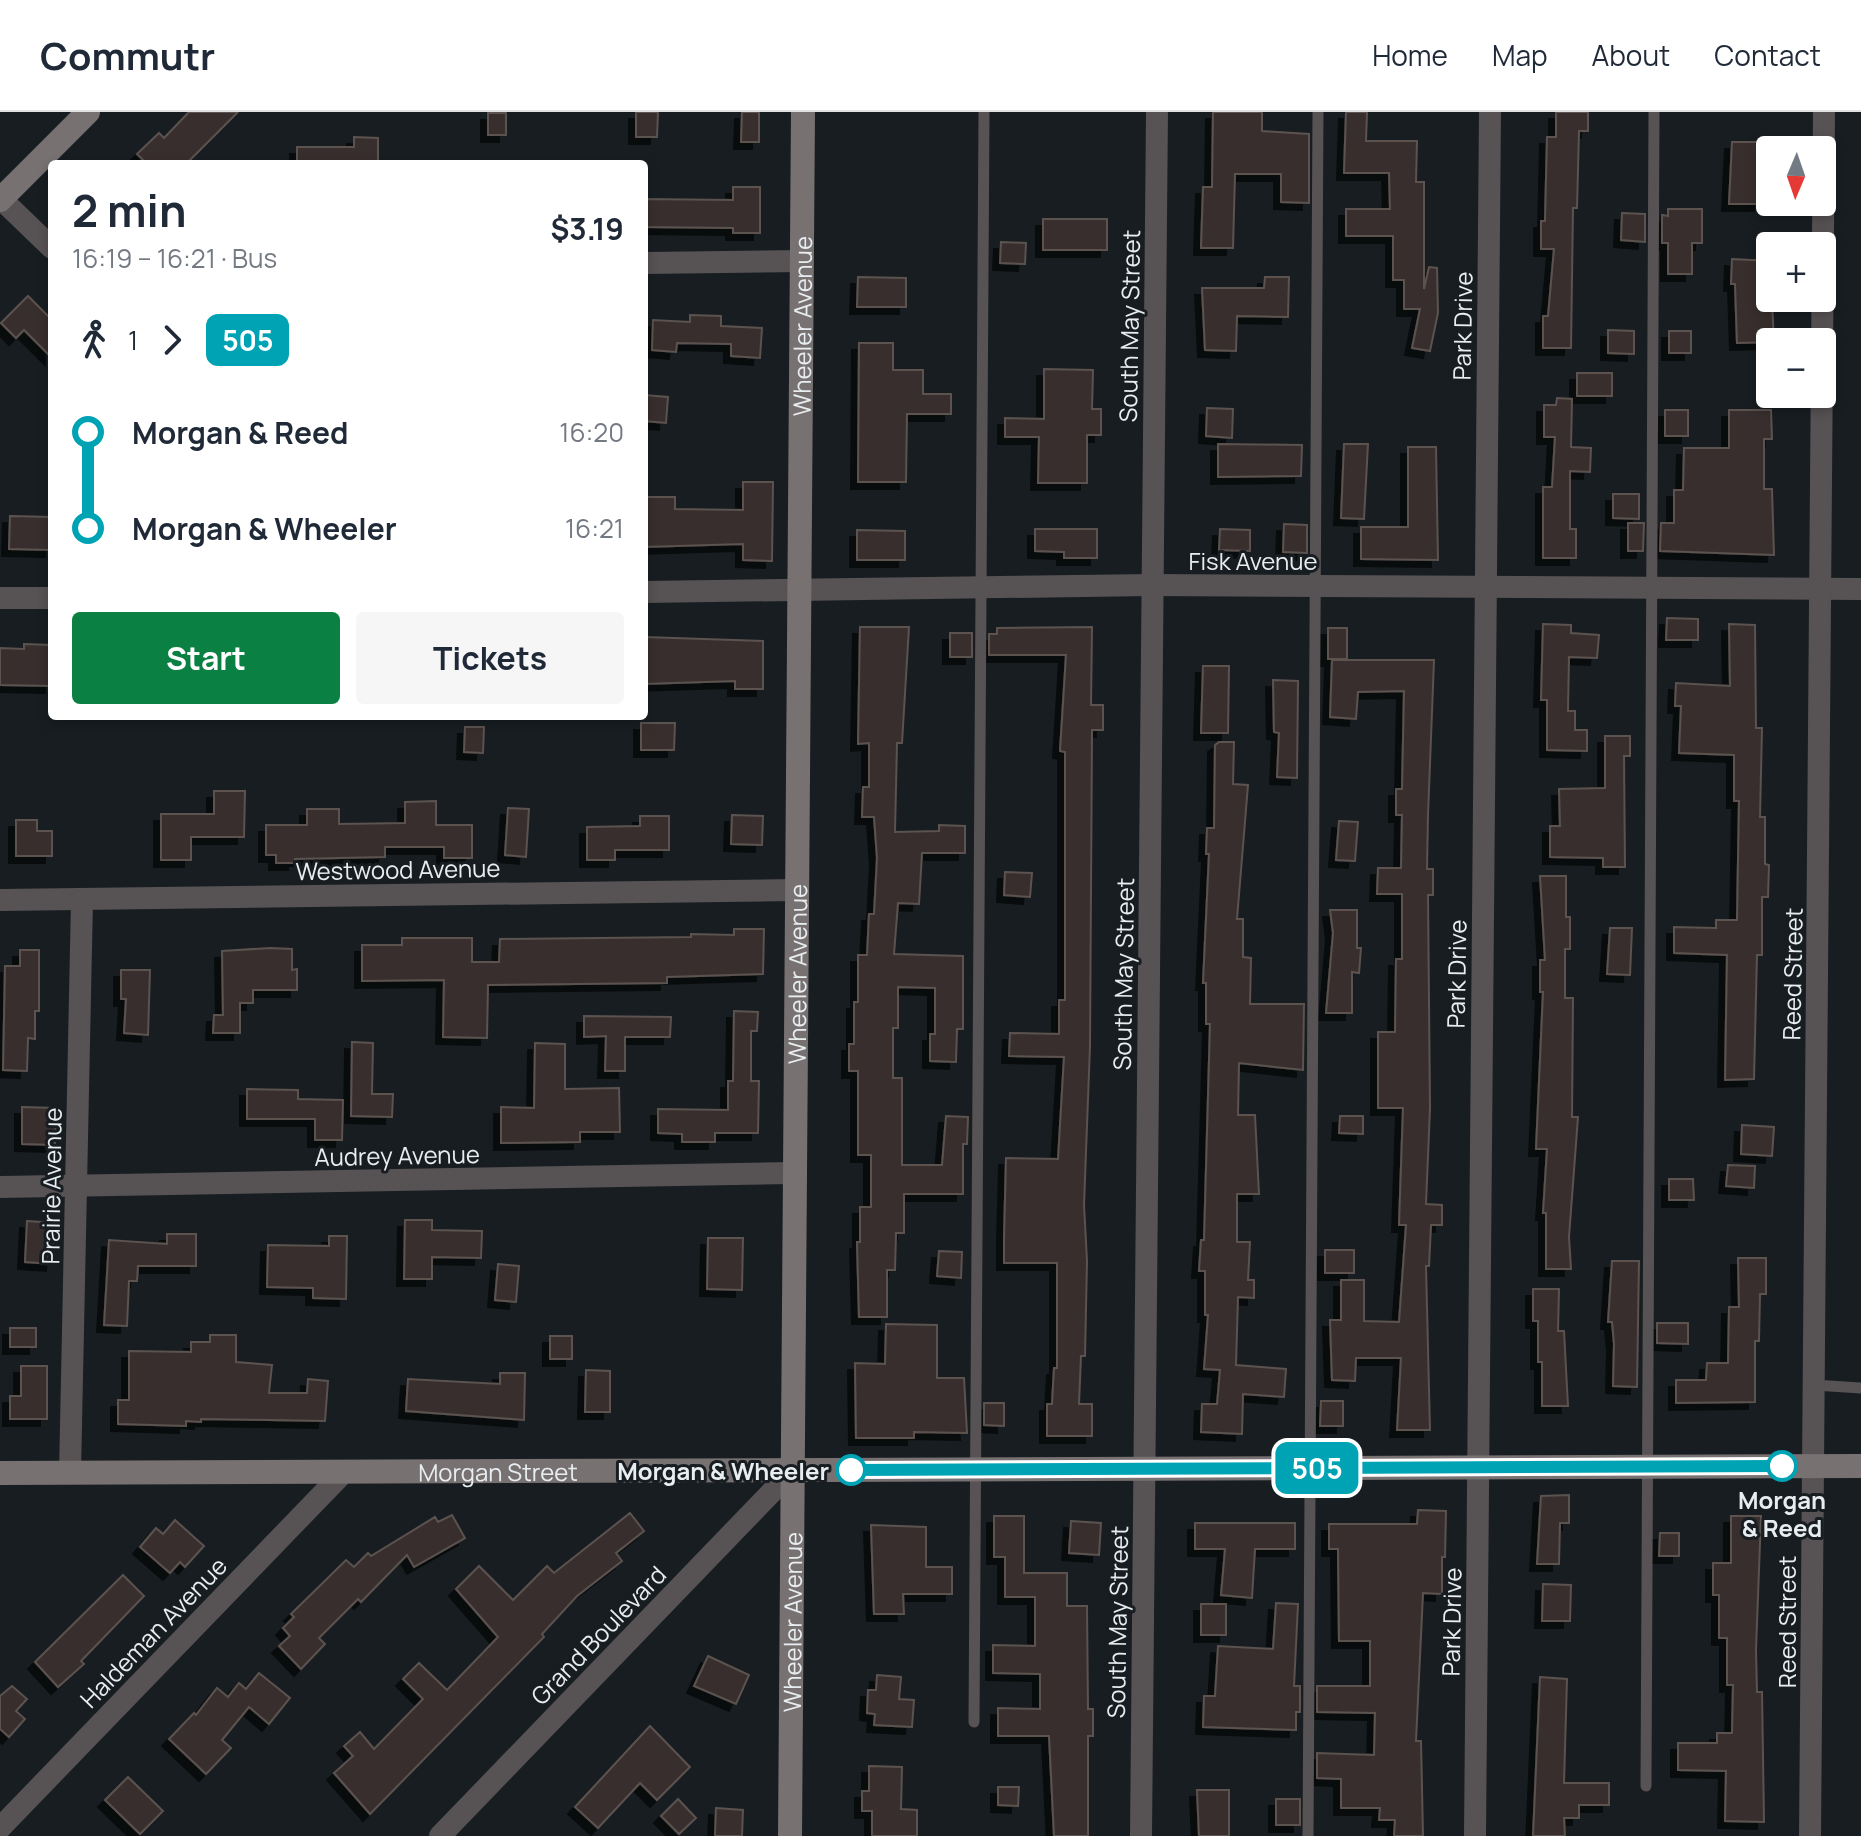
<!DOCTYPE html>
<meta charset="utf-8">
<style>
:root{--surface:#fff;--page:#f6f6f7;--text:#1f2937;--muted:#747a83;--line:#e0e1e3;--accent:#0b8043}
body{margin:0;font-family:Manrope,sans-serif;background:var(--page);color:var(--text);height:100vh;display:flex;flex-direction:column;font-size:30px;white-space:nowrap}
*{box-sizing:border-box;margin:0}
p{font-size:26px;color:var(--muted)}
.icon{flex:none;width:44px;height:44px;fill:none;stroke:currentColor;stroke-width:2;stroke-linecap:round;stroke-linejoin:round}
.map{position:relative;flex:1;overflow:hidden}
.sheet{position:absolute;left:48px;top:48px;width:600px;height:560px;display:flex;flex-direction:column;background:var(--surface);border-radius:8px;box-shadow:0 4px 12px #0003}
.sheet>*{flex:none}
.badge{padding:0 16px;border-radius:12px;font-size:28px;line-height:52px}
.needle{width:52px;rotate:182deg}
.fabs{position:absolute;left:1756px;top:24px;display:grid;gap:16px}
.fabs a{display:grid;place-items:center;width:80px;height:80px;border-radius:8px;background:var(--surface);box-shadow:0 4px 12px #0003;font-size:40px}
.map>.badge{position:absolute;translate:-50% -50%;box-shadow:0 0 0 4px #fff}
.legs{display:flex;align-items:center;gap:12px;height:88px;padding:0 24px;font-size:26px}
.legs p{margin-inline-start:auto}
.overview{display:flex;align-items:center;justify-content:space-between;height:136px;padding:0 24px}
h1{font-size:44px;font-weight:700;line-height:60px}
.action{display:flex;gap:16px;margin-top:auto;padding:16px 24px}
.action a{flex:1;height:92px;border-radius:8px;background:var(--accent);color:#fff;font-size:32px;font-weight:700;line-height:92px;text-align:center}
.action a+a{background:var(--page);color:var(--text)}
ul{padding:0 24px;list-style:none}
li{display:flex;align-items:center;gap:28px;height:96px;font-size:30px}
li i{display:grid;place-items:center;width:12px;height:100%;margin:0 10px;background:currentColor}
li i::after{content:'';width:20px;height:20px;margin:-10px;border:6px solid;border-radius:50%;background:var(--surface)}
li p{margin-inline-start:auto}
li:first-child i{background:linear-gradient(#0000 50%,currentColor 0)}
li:last-child i{background:linear-gradient(currentColor 50%,#0000 0)}
header{display:flex;align-items:center;gap:48px;box-sizing:border-box;height:112px;padding:0 40px;background:var(--surface);border-bottom:2px solid var(--line)}
header strong{font-size:38px}
nav{display:flex;gap:44px;margin-inline-start:auto;font-size:28px}
.map>svg:first-child{display:block}
</style>
<header>
<strong>Commutr</strong>
<nav><a>Home</a><a>Map</a><a>About</a><a>Contact</a></nav>
</header>
<div class="map">
<svg width="1861" height="1724" viewBox="0 0 1861 1724">
<defs>
<filter id="shadow"><feDropShadow dx="-7" dy="7" stdDeviation="0" flood-color="#0009"/></filter>
</defs>
<rect width="100%" height="100%" fill="#171d21"/>
<g fill="#382f2d" stroke="#5b5250" stroke-width="2" filter="url(#shadow)">
<path d="M189 0H238L186 52H147L137 42 159 21 164 26Z"/>
<path d="M636 0H658L657 25H636Z"/>
<path d="M742 0H759V30H741Z"/>
<path d="M1213 0H1262V19L1309 22V91L1281 90V62H1235L1233 136H1201L1203 75H1212Z"/>
<path d="M1346 0H1367L1366 29H1417L1416 70H1424V177L1429 155 1437 156 1438 201 1430 239 1412 236 1420 197H1404V168H1393V124H1346V97H1390L1389 61H1344Z"/>
<path d="M1556 0H1588V19H1579L1577 96H1573L1571 236H1543V204H1548L1554 137H1541V109H1545L1547 25H1556Z"/>
<rect x="488" y="1" width="18" height="22"/>
<path d="M354 25 378 26V49L297 52V35H354Z"/>
<path d="M1732 30H1764L1761 92H1729Z"/>
<path d="M733 75H760V121H733V116L644 115V87L733 88Z"/>
<path d="M1668 97H1702V131H1692V162H1668V131H1662V103L1668 104Z"/>
<path d="M1622 101 1645 102V130L1621 128Z"/>
<rect x="1043" y="107" width="64" height="31"/>
<path d="M1001 130 1026 131 1025 152 1000 151Z"/>
<path d="M1732 147 1770 149 1774 230 1737 231 1735 172H1731Z"/>
<path d="M858 165 906 166V195H857Z"/>
<path d="M1265 165H1289L1288 205 1237 204 1236 239 1205 238 1202 176H1264Z"/>
<path d="M28 184 52 208V246L24 218 16 226 1 211Z"/>
<path d="M690 203 721 204V214L762 216 760 246 731 244V232L677 231 676 240 652 238 653 208 690 210Z"/>
<path d="M1608 218 1634 219V242L1608 241Z"/>
<rect x="1669" y="219" width="22" height="22"/>
<path d="M859 231H893V258H923V282H951V302H907L906 370H858Z"/>
<path d="M1044 257 1093 258 1092 297H1101V323H1087V371H1038L1039 325H1005V306L1044 307Z"/>
<rect x="1577" y="261" width="35" height="23"/>
<path d="M644 283 668 285 666 311 644 309Z"/>
<path d="M1557 286 1572 287 1571 335 1591 336 1590 360 1570 359V417H1576V446H1543V375H1552L1555 325H1544V293H1556Z"/>
<path d="M1207 296 1233 297 1232 326 1206 324Z"/>
<rect x="1665" y="298" width="23" height="26"/>
<path d="M1729 298H1771L1772 327H1764V377H1772L1774 443 1660 439 1661 411H1674V378H1683L1684 336H1729Z"/>
<path d="M1218 332 1302 333 1301 364 1218 365Z"/>
<path d="M1344 332H1368L1364 407 1341 406Z"/>
<path d="M1408 335H1436L1438 448 1361 447V415H1408Z"/>
<path d="M743 370H773L772 449 743 448V432L644 435 645 385H675V397L743 398Z"/>
<path d="M1613 382H1639V407L1613 406Z"/>
<path d="M10 404 52 405V438L9 437Z"/>
<path d="M1628 411H1644L1643 439H1628Z"/>
<path d="M1284 412 1307 413V441L1283 440Z"/>
<path d="M1035 417H1097V446H1064V440L1035 439Z"/>
<path d="M1220 417 1250 418V439L1219 438Z"/>
<path d="M857 418 905 419V448H857Z"/>
<path d="M1667 506 1698 507V528H1666Z"/>
<path d="M1543 512 1571 513V521L1599 523 1597 546 1569 545 1568 599H1575V618H1587V639L1547 638V588H1541Z"/>
<path d="M1729 512 1755 513 1756 616H1762L1760 705H1765V752L1769 753 1768 785H1762V843H1757L1754 967 1725 968 1727 843 1674 841V815L1716 816V808H1737L1739 689H1734V643L1679 641 1681 594H1675L1676 571 1730 574Z"/>
<path d="M860 515H909L902 631H897L895 720 939 719V713L965 714V741H922L919 792 898 791 894 842 963 844V917H957L956 950 930 949V922H935V876L898 875V916H893V966H902V1053H942L946 1004 968 1005 967 1032H963V1082H904V1121H896L895 1158H887V1205H859L857 1130H860V1095H871V1043H858V959H849V932H854V890H858V843H867L869 802H874L877 746 874 705H862L863 675H869V631L858 632Z"/>
<path d="M1092 515 1091 593H1103V618H1092L1090 934 1084 1093 1087 1149 1085 1244H1081L1079 1292H1092V1324H1047V1292H1052L1054 1256H1057V1151H1004V1127L1006 1046 1058 1047 1064 945 1009 944 1010 921 1059 922V888H1065V640L1060 639 1066 543H989V522H997V516Z"/>
<rect x="1328" y="516" width="19" height="31"/>
<rect x="950" y="521" width="22" height="24"/>
<path d="M644 525 763 529V577H735V569L644 572Z"/>
<path d="M24 532 52 533V574L0 573V536L24 537Z"/>
<path d="M1332 548H1434L1428 703 1427 757H1433V783H1428L1430 996 1426 1092 1442 1093V1113H1431L1429 1154H1426L1430 1318H1397L1401 1246H1356L1355 1269 1332 1268 1330 1208H1341V1168H1364V1209L1399 1210 1406 1113H1399L1403 996H1378V920H1395L1396 847H1402V782H1377L1378 756H1401L1402 703H1396V677H1402L1404 579 1358 580 1356 607 1330 605Z"/>
<path d="M1203 554H1229L1228 621H1201Z"/>
<path d="M1273 568 1298 569 1297 666 1277 665 1279 621 1274 620Z"/>
<path d="M641 611H675L674 638H641Z"/>
<path d="M465 615H484L483 641 464 640Z"/>
<path d="M1605 624H1630V644H1624L1625 755H1603V746L1550 745V714H1560L1559 677 1605 676Z"/>
<path d="M1219 630H1234L1233 672 1248 673 1237 807H1243V845L1251 846 1250 892H1304L1303 958 1239 951 1238 1003H1255L1259 1082H1237V1130H1250L1248 1168H1254V1186L1238 1185 1236 1253 1286 1257 1284 1285 1243 1282 1242 1322 1201 1320 1202 1292H1217L1220 1258 1204 1257 1208 1203H1205V1159H1199L1201 1128H1204L1210 912H1206V871H1203L1209 742H1206L1207 716H1214L1215 633Z"/>
<path d="M214 679H245L244 725H191V748H161V702H214Z"/>
<path d="M436 689V713H472V746H444V735H385V745L295 747V751H276V743H266V713H307V697H339V712L405 711V690Z"/>
<path d="M508 696 529 697 526 745 505 743Z"/>
<path d="M732 703 763 704 762 733 731 732Z"/>
<path d="M640 704H669V738H615V748H587V715L640 714Z"/>
<path d="M16 708H37V719H52V744H16Z"/>
<path d="M1339 709 1358 710 1355 749 1336 748Z"/>
<path d="M1005 760 1032 761 1030 785 1004 783Z"/>
<path d="M1540 764H1566V805H1570V837H1565V886H1573L1572 1005H1578L1569 1125 1571 1157H1546V1101H1543L1547 1037H1536L1543 880H1540V848H1545Z"/>
<path d="M1330 798H1357V836H1361L1359 861 1352 860V901H1326L1333 821Z"/>
<path d="M1610 816H1632L1630 863 1607 862Z"/>
<path d="M734 817H764L763 862 667 865V871L488 873 487 926 443 925 444 868 362 869V833H402V826H472V850H499L500 827 691 825V822L734 823Z"/>
<path d="M270 836 292 837V858L297 857V878H253V891H240V921H213L214 903H223L222 839Z"/>
<path d="M20 838H39V899H35V927L28 926 27 959 3 958 5 854H20Z"/>
<path d="M121 858H150L148 923 124 921 126 887H121Z"/>
<path d="M734 899 758 900 757 919H751V969H759L758 1021H715V1030H682V1022L658 1021V997L728 998V969H733Z"/>
<path d="M584 904 671 905 670 925H625V959H605L606 924 584 925Z"/>
<path d="M352 930 373 931 372 982H393L392 1005 351 1004Z"/>
<path d="M535 931 565 932V977L619 976 620 1020H580V1030L501 1031V995L534 996Z"/>
<path d="M247 977 298 978V987L343 988 342 1028H315V1007H247Z"/>
<path d="M22 995 56 996 55 1033 22 1032Z"/>
<path d="M1340 1004H1363V1022L1339 1021Z"/>
<path d="M1742 1013 1774 1015 1772 1044 1741 1042Z"/>
<path d="M1728 1053 1755 1054 1754 1076 1726 1074Z"/>
<path d="M1669 1067H1693L1694 1088H1669Z"/>
<path d="M405 1108H432V1118L482 1119 481 1146 432 1145V1167H404Z"/>
<path d="M27 1109 55 1111 53 1152 25 1150Z"/>
<path d="M167 1122H196V1154H138L137 1169H129L127 1214 104 1213 109 1128 167 1132Z"/>
<path d="M329 1124H347L346 1187 313 1186V1176L267 1175 268 1133 329 1134Z"/>
<path d="M708 1126H743L742 1178 707 1177Z"/>
<rect x="1325" y="1138" width="29" height="23"/>
<path d="M939 1139 962 1140 961 1166 937 1164Z"/>
<path d="M1738 1146H1766V1182H1760L1759 1229H1755V1290L1676 1291V1268H1706L1707 1251H1728L1729 1195H1739Z"/>
<path d="M1612 1149H1639L1637 1275 1613 1274 1614 1232 1612 1210H1608Z"/>
<path d="M498 1152 519 1154 516 1190 495 1188Z"/>
<path d="M1533 1177H1559L1558 1219H1564L1568 1294H1542V1250H1538V1209H1533Z"/>
<path d="M1657 1211H1688V1232L1657 1231Z"/>
<path d="M886 1212 937 1213V1266H964L967 1321 914 1320V1326H856L855 1251 885 1252Z"/>
<rect x="10" y="1216" width="26" height="19"/>
<path d="M210 1223H236V1250L272 1253 269 1281H307L308 1267 328 1269 325 1309 201 1307V1310L186 1309V1314L118 1312V1288H129V1239L191 1240V1230H210Z"/>
<rect x="550" y="1224" width="22" height="23"/>
<path d="M21 1254H47V1307H10V1284H21Z"/>
<path d="M586 1258 610 1259V1300H585Z"/>
<path d="M500 1261H525L524 1308 406 1299 408 1267 500 1272Z"/>
<path d="M1321 1289H1343V1314H1320Z"/>
<path d="M984 1291H1004V1314L984 1313Z"/>
<path d="M1569 1383V1411H1560L1559 1452H1537L1541 1384Z"/>
<path d="M1418 1398 1446 1399 1445 1445H1442V1482L1423 1481 1416 1629H1421L1423 1724H1394L1395 1708H1379L1380 1696H1341V1667L1317 1666V1641L1374 1643 1375 1601 1317 1600V1574H1370V1529H1339L1338 1437H1329V1412H1417Z"/>
<path d="M630 1401 644 1419 616 1441 622 1449 577 1484 542 1522 544 1525 370 1702 334 1661 353 1644 344 1634 360 1620 374 1637 423 1587 403 1567 419 1551 447 1578 498 1525 456 1477 479 1454 513 1488 547 1454 554 1461Z"/>
<path d="M452 1403 465 1426 414 1455 407 1443 361 1490 358 1487 319 1526 325 1532 301 1557 279 1534 290 1524 283 1516 294 1505 291 1502 346 1448 354 1455 368 1441 371 1444 435 1405 438 1410Z"/>
<path d="M994 1404H1024V1461H1067V1494H1087L1088 1597H1093V1624H1088V1724H1054L1049 1624H998V1596L1040 1597V1562L993 1561V1533L1035 1534V1485H1005V1445H994Z"/>
<path d="M1731 1404H1761L1756 1538 1757 1580H1762L1764 1710 1725 1709 1726 1659 1678 1658V1631H1717V1621H1732L1733 1573H1727V1526H1719V1483H1713V1451H1731Z"/>
<path d="M175 1408 204 1434 185 1455 180 1450 170 1461 140 1435 156 1416 163 1422Z"/>
<path d="M1071 1409 1101 1411 1099 1443 1069 1441Z"/>
<path d="M1195 1411H1295V1437H1255L1252 1486 1221 1483 1225 1437H1195Z"/>
<path d="M871 1413 926 1415V1455H952V1482H903L904 1502H874Z"/>
<path d="M1660 1421H1679V1444H1659Z"/>
<path d="M123 1463 144 1484 81 1549 84 1552 58 1575 35 1550Z"/>
<path d="M1543 1472 1571 1473 1570 1509H1542Z"/>
<path d="M1276 1491 1298 1492 1294 1574H1300V1600H1296V1618L1203 1615 1204 1584H1215L1218 1534 1273 1537Z"/>
<rect x="1201" y="1492" width="25" height="31"/>
<path d="M708 1544 749 1563 736 1592 694 1574Z"/>
<path d="M259 1561 290 1586 269 1612 249 1595 222 1628 231 1636 206 1662 169 1627 194 1601 196 1603 217 1576 228 1585 239 1571 246 1577Z"/>
<path d="M877 1563 901 1565 899 1587 914 1588 912 1615 874 1613 875 1602 867 1601 868 1578H876Z"/>
<path d="M1540 1565 1567 1567 1564 1671H1609V1693H1579V1706H1564L1565 1724H1533Z"/>
<path d="M12 1574 27 1587 16 1599 25 1607 9 1625 0 1617V1584Z"/>
<path d="M650 1614 690 1655 657 1688 640 1671 598 1716 575 1695Z"/>
<path d="M869 1654 902 1655 901 1697 917 1698V1724H872V1699H862V1679H869Z"/>
<path d="M128 1665 163 1699 140 1722 105 1688Z"/>
<path d="M998 1675H1019L1018 1694 998 1693Z"/>
<path d="M1197 1678H1229V1724H1199Z"/>
<path d="M678 1687 696 1706 679 1722 661 1704Z"/>
<rect x="1276" y="1687" width="24" height="26"/>
<path d="M716 1696 743 1698 742 1724H715Z"/>
</g>
<g fill="none" stroke-linecap="round" stroke-linejoin="round">
<g stroke="#575253" stroke-width="11">
<path d="M1814 1273 1861 1276"/>
<path d="M974 1610 984 0"/>
<path d="M1646 1674 1654 0"/>
<path d="M1308 1724 1318 0"/>
</g>
<g stroke="#575253" stroke-width="22">
<path d="M0 86 52 136"/>
<path d="M644 151 802 149"/>
<path d="M644 480 1152 473 1861 477"/>
<path d="M0 486H52"/>
<path d="M0 788 797 778"/>
<path d="M0 1075 795 1061"/>
<path d="M70 1361 82 788"/>
<path d="M0 1716 344 1360"/>
<path d="M440 1724 793 1358"/>
<path d="M1141 1724 1157 0"/>
<path d="M1475 1724 1490 0"/>
<path d="M1810 1724 1824 0"/>
</g>
<g stroke="#787172" stroke-width="24">
<path d="M0 88 88 0"/>
<path id="s1" d="M0 1361 1861 1354"/>
<path id="s2" d="M790 1724 803 0"/>
</g>
</g>
<g fill="none" stroke-linecap="round" stroke-linejoin="round">
<g stroke="#fff" stroke-width="18">
<path id="line-1" d="M851 1358 1782 1354"/>
</g>
<use href="#line-1" stroke="#00a3b4" stroke-width="12"/>
</g>
<g fill="#fff" stroke="#00a3b4" stroke-width="4">
<circle cx="1782" cy="1354" r="14"/>
<circle cx="851" cy="1358" r="14"/>
</g>
<g text-anchor="middle" dominant-baseline="central" stroke-width="6" stroke-linejoin="round" paint-order="stroke">
<g font-size="24" fill="#e8edf0" stroke="#171d21">
<text stroke="none"><textPath href="#s2" startOffset="1510">Wheeler Avenue</textPath></text>
<text transform="translate(1129 214) rotate(-89)">South May Street</text>
<text transform="translate(1462 214) rotate(-89)">Park Drive</text>
<text x="1253" y="448">Fisk Avenue</text>
<text transform="translate(398 757) rotate(-1)">Westwood Avenue</text>
<text stroke="none"><textPath href="#s2" startOffset="862">Wheeler Avenue</textPath></text>
<text transform="translate(1123 862) rotate(-89)">South May Street</text>
<text transform="translate(1456 862) rotate(-89)">Park Drive</text>
<text transform="translate(1792 862) rotate(-89)">Reed Street</text>
<text transform="translate(397 1043) rotate(-1)">Audrey Avenue</text>
<text transform="translate(51 1074) rotate(-89)">Prairie Avenue</text>
<text stroke="none"><textPath href="#s1" startOffset="498">Morgan Street</textPath></text>
<text stroke="none"><textPath href="#s2" startOffset="214">Wheeler Avenue</textPath></text>
<text transform="translate(1117 1510) rotate(-89)">South May Street</text>
<text transform="translate(1451 1510) rotate(-89)">Park Drive</text>
<text transform="translate(1786 1510) rotate(-90)">Reed Street</text>
<text transform="translate(153 1520) rotate(-46)">Haldeman Avenue</text>
<text transform="translate(598 1523) rotate(-46)">Grand Boulevard</text>
</g>
<g font-size="24" font-weight="bold" fill="#e8edf0" stroke="#171d21" text-anchor="end">
<text x="829" y="1358">Morgan &amp; Wheeler</text>
<text x="1782" y="1387" text-anchor="middle">Morgan<tspan x="1782" dy="28">&amp; Reed</tspan></text>
</g>
</g>
</svg>
<div class="fabs">
<a><svg class="needle" viewBox="-14 -14 28 28"><path d="M0-13l5 13h-10z" fill="#e53935"/><path d="M0 13l5-13h-10z" fill="#747a83"/></svg></a>
<a>+</a>
<a>−</a>
</div>
<b class="badge" style="left:1317px;top:1356px;background:#00a3b4;color:#fff">505</b>
<section class="sheet">
<div class="overview"><div><h1>2 min</h1><p>16:19 – 16:21 · Bus</p></div><b>$3.19</b></div>
<div class="legs"><svg class="icon" aria-label="walk" viewBox="0 0 24 24"><circle cx="13" cy="4" r="2"/><path d="M13 8l-2 6 4 7M11 14l-3 7M7 12l3-4h3l4 4"/></svg>1<svg class="icon" aria-label="forward" viewBox="0 0 24 24"><path d="M9 5l7 7-7 7"/></svg><b class="badge" style="background:#00a3b4;color:#fff">505</b></div>
<ul>
<li><i style="color:#00a3b4"></i><b>Morgan &amp; Reed</b><p>16:20</p></li>
<li><i style="color:#00a3b4"></i><b>Morgan &amp; Wheeler</b><p>16:21</p></li>
</ul>
<div class="action"><a>Start</a><a>Tickets</a></div>
</section>
</div>
